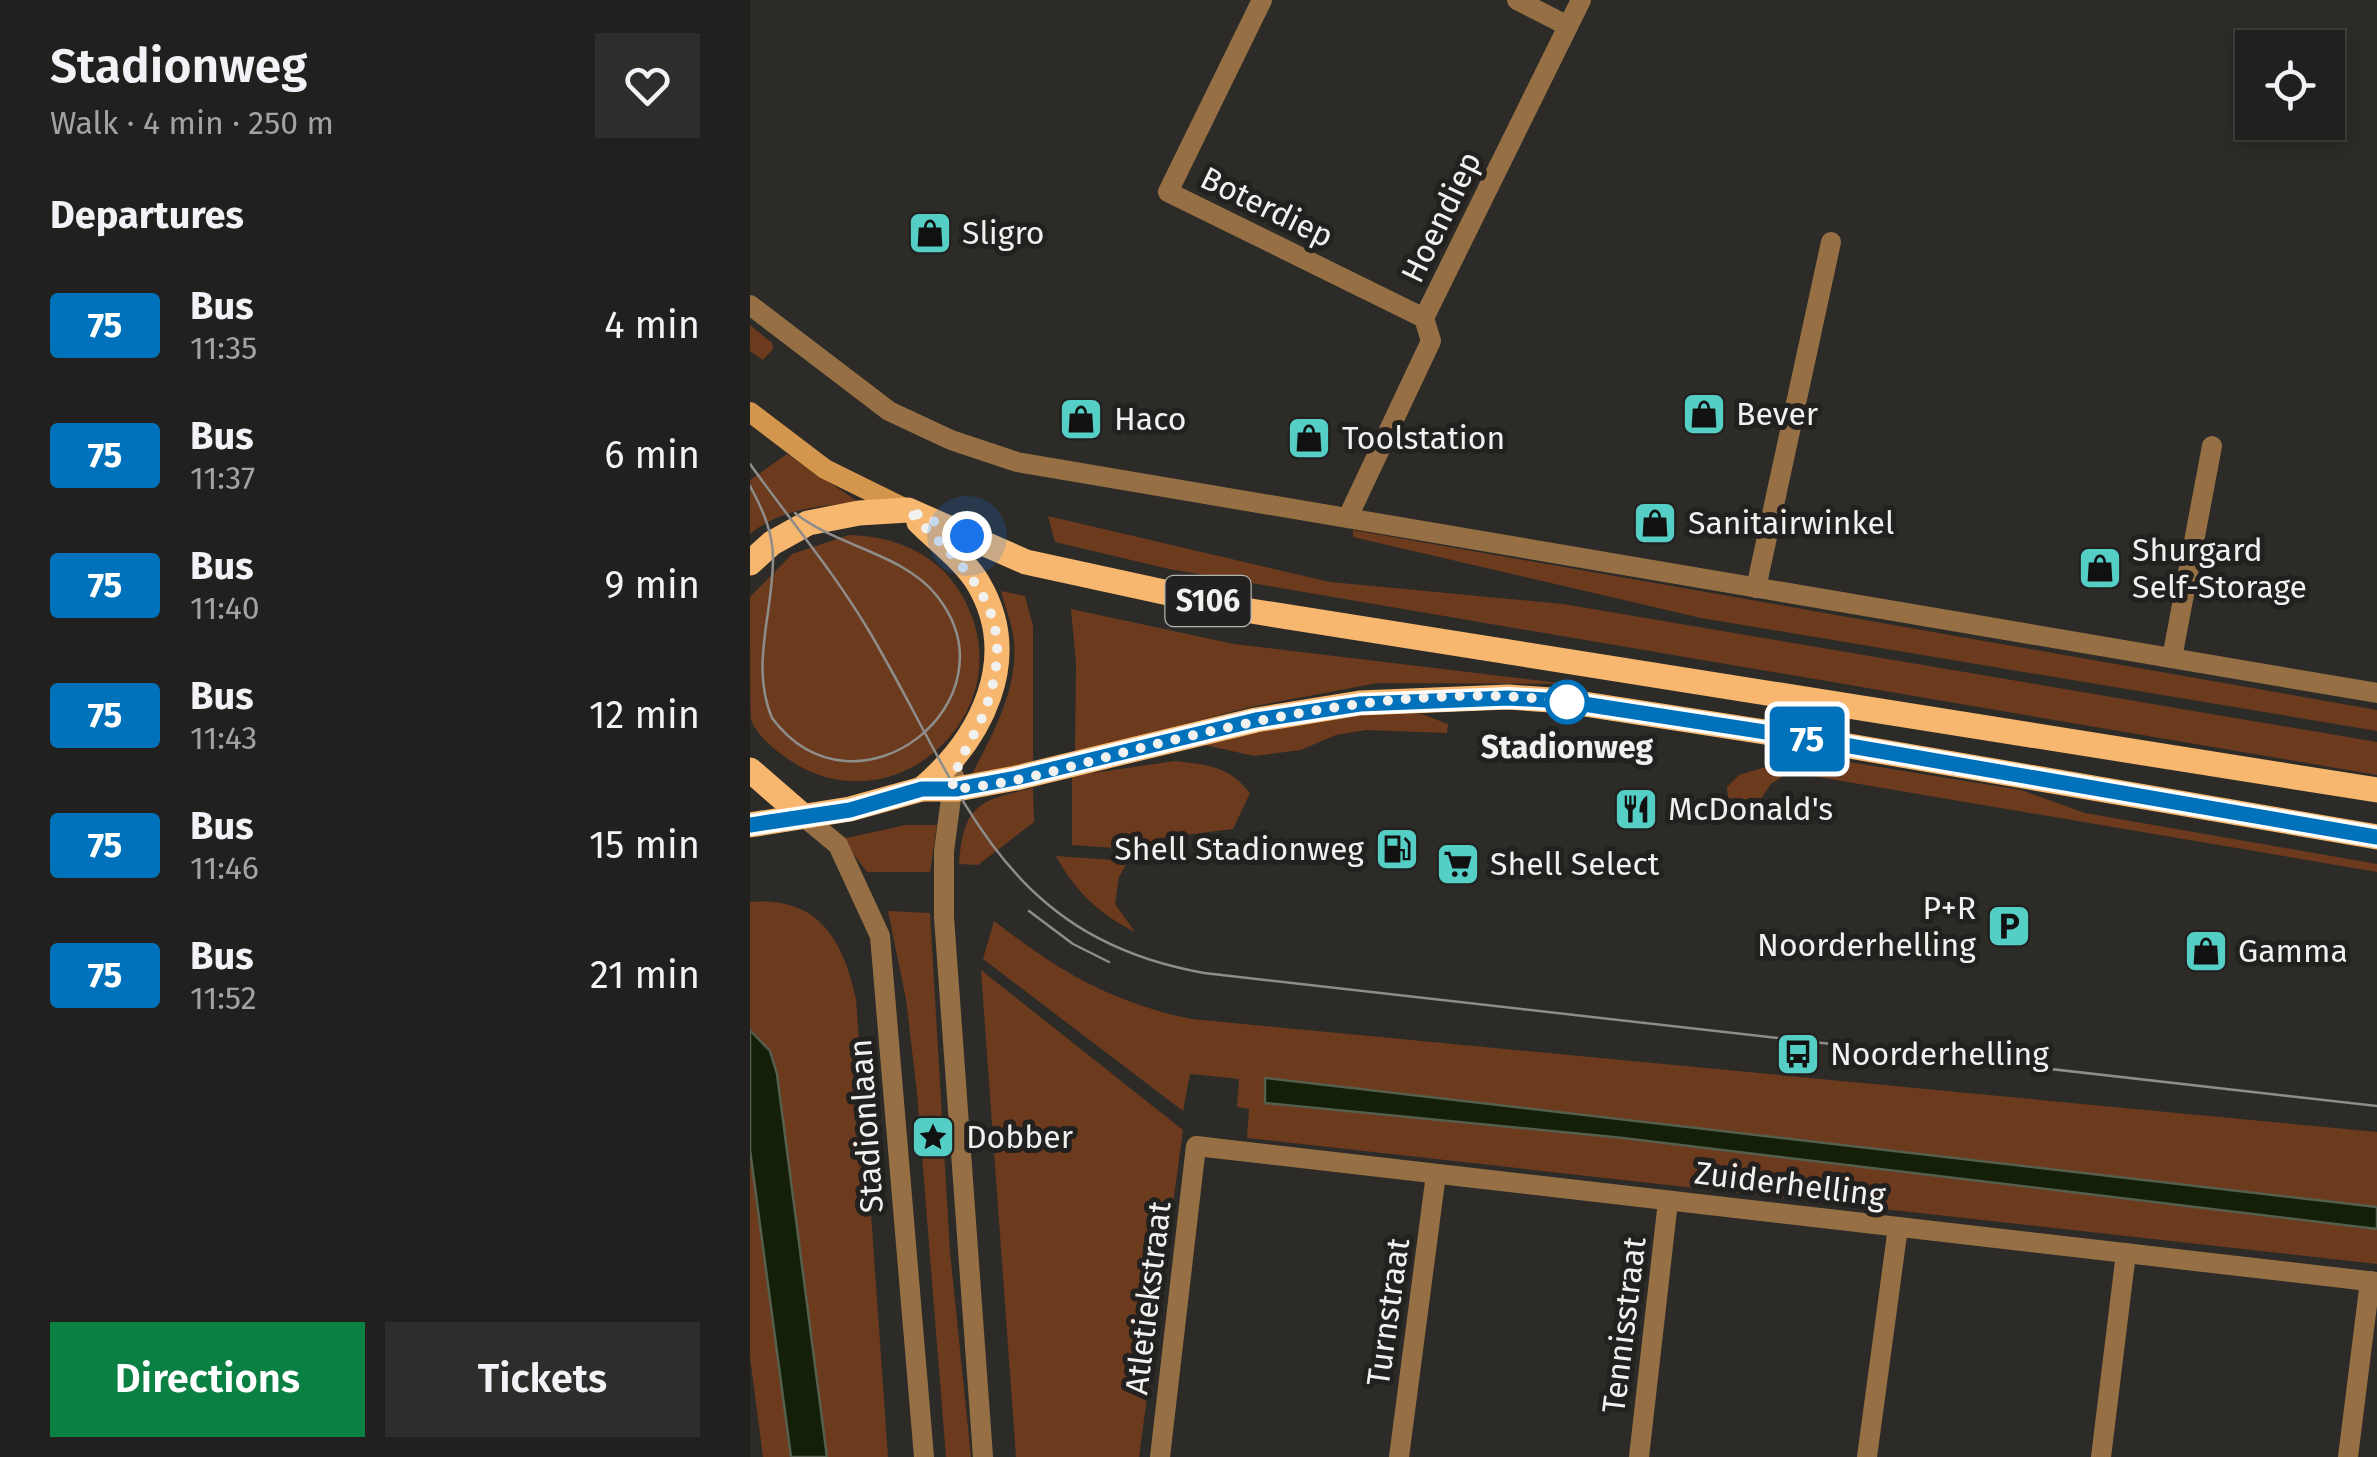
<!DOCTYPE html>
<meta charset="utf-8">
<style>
:root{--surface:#21201e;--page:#2d2d2b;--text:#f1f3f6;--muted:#a2a3a4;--line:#3e3e3c;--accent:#0b8043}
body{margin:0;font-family:"Fira Sans",sans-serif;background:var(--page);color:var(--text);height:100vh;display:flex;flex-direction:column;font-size:38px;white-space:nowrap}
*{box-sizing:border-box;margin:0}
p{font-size:32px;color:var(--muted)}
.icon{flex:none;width:55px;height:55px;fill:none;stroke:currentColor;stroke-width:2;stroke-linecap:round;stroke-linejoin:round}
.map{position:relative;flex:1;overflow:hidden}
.details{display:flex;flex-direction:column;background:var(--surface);width:750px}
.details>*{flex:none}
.badge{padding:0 20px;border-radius:8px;font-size:35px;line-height:65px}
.fabs{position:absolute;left:1485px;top:30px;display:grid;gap:20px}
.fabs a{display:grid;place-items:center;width:110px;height:110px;border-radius:0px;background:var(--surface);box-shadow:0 5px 15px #0003,0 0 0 2px var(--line);font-size:50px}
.you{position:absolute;width:50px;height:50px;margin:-25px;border:8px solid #fff;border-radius:50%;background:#1a73e8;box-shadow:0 0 0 15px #1a73e833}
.map>.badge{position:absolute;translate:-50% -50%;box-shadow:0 0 0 5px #fff}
h2{padding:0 50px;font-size:38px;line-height:90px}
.round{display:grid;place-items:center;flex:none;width:105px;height:105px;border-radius:0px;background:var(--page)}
.summary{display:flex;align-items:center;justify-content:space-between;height:170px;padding:0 50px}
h1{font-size:48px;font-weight:600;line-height:75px}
.button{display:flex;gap:20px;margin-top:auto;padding:20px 50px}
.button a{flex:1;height:115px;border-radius:0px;background:var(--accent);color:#fff;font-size:40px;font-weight:600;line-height:115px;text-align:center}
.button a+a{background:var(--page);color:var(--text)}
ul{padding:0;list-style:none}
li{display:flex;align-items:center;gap:30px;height:130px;padding:0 50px}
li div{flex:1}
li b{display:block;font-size:38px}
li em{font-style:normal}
li .badge{min-width:110px;font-weight:700;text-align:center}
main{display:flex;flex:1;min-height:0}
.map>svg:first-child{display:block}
</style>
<main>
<section class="details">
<div class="summary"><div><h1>Stadionweg</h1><p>Walk · 4 min · 250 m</p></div><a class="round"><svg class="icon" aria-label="heart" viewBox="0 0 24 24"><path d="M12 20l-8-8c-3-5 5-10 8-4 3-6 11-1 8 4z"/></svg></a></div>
<h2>Departures</h2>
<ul>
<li><span class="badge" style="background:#0072bc;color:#fff">75</span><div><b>Bus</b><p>11:35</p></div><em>4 min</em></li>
<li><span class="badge" style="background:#0072bc;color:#fff">75</span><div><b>Bus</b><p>11:37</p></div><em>6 min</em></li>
<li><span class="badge" style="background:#0072bc;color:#fff">75</span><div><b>Bus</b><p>11:40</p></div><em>9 min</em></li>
<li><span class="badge" style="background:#0072bc;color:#fff">75</span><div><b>Bus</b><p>11:43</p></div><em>12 min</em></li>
<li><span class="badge" style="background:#0072bc;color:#fff">75</span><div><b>Bus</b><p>11:46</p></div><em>15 min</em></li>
<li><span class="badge" style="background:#0072bc;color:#fff">75</span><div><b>Bus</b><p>11:52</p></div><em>21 min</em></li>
</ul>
<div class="button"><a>Directions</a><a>Tickets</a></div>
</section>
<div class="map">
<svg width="1627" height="1457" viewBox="0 0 1627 1457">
<rect width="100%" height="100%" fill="#2c2b28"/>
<g fill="#6c3a1d">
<path d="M0 325 22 343 23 349 13 360 0 351Z"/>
<path d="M37 454 110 503C72 505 30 509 0 534V480Z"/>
<path d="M298 516 580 582 813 604 1627 742V775L419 569 305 542Z"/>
<path d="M603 530 1627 710V731L951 618 603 537Z"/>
<path d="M99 535C144 536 186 553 210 592 282 709 140 839 31 754 20 746 6 733 1 720 0 699 0 623 0 597L42 554Z"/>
<path d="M251 591 275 596 283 626V762L222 774C244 731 273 681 262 629 259 616 254 604 251 591Z"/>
<path d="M321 609 484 644 818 684 628 683 500 707 325 753 326 663Z"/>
<path d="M641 711 672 714 698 724 697 733 616 730 586 735 551 750 504 756 450 744 571 717Z"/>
<path d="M1056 755 1271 790 1335 813 1627 864V872L1039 772 1021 784 1010 800 978 798 977 787 989 775Z"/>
<path d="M425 761C458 765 479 766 500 793L483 829 411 838 380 849 322 845V776Z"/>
<path d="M283 788 284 822 228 865 209 864C213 805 229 800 283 788Z"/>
<path d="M156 825H187L180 872H117L92 839Z"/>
<path d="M306 856 378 861 369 877 365 904 385 932C349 914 325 891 306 856Z"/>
<path d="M0 902C68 896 93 939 106 999L138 1457H77L27 1074 8 1036 0 1030Z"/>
<path d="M138 911 180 913 200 1252 221 1457H196L167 1093 156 999Z"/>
<path d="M244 921C311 972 358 1001 441 1019L1627 1132V1207L515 1079V1103L873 1138 1627 1229V1264L497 1138 499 1109 487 1107 489 1079 440 1074 433 1111 233 959Z"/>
<path d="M231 970 433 1130 389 1457H266Z"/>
<path d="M0 1150 2 1163 41 1457H13L0 1357Z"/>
</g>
<g fill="#141f07" stroke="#565e4d" stroke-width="2.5">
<path d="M0 1030 20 1051 27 1074 77 1457H41L0 1150Z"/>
<path d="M515 1078 1627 1207V1229L873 1138 515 1103Z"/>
</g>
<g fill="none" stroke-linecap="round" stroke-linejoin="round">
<g stroke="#967044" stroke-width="20">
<path d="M512 0 418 192 674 318"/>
<path d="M767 0 818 26"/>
<path d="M0 305 139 411 201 440 267 462 1627 693"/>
<path d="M598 517 681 341 674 318 831 0"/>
<path d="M1006 588 1081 242"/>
<path d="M1422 658 1462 446"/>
<path d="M204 776 194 851V917L233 1457"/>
<path d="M53 816 88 845 130 936 174 1457"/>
<path d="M410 1457 446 1146 1627 1282"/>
<path d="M649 1457 686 1174"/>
<path d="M889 1457 918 1201"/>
<path d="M1117 1457 1148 1227"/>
<path d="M1351 1457 1376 1253"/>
<path d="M1598 1457 1620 1281"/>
</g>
<path stroke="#d3964c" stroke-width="20" d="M0 412 75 469 156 509"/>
<g stroke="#f7b76e" stroke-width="25">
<path d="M169 522C188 541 215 561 228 583 273 659 231 739 172 789"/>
<path d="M0 563 22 543 58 523 109 513 158 510 276 562 501 611 1627 790"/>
<path d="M0 770 53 816"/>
<path d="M0 825 100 809 172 789H207L266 778 506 720 610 703 758 697 815 701 1047 737 1627 837"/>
</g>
<g stroke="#8e8d8b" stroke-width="2.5">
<path d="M0 464C40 520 84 572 119 631 213 790 248 936 454 973L1627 1106"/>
<path d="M0 486C12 508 23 532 23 558 23 614 0 666 22 718 106 830 270 701 187 596 153 553 87 547 45 513"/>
<path d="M279 911 323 944 359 962"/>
</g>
</g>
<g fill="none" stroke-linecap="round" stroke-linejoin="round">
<g stroke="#fff" stroke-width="22">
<path id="line" d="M0 825 100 810 172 789H207L266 778 506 720 610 704 758 698 814 701 1048 737 1627 837"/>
</g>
<use href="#line" stroke="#0072bc" stroke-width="15"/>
<path stroke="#f1f1ef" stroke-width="10" stroke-dasharray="0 18" d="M217 536 158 510C221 575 271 611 235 710 225 738 206 759 202 789 267 785 333 762 395 747 527 714 682 682 817 702"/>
</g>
<defs>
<g id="shop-square" transform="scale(2.25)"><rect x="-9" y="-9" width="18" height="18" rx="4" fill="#55cec6" stroke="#22211f"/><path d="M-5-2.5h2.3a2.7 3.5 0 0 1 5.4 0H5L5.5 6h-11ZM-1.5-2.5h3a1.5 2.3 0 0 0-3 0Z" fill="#111"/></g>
<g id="restaurant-square" transform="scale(2.25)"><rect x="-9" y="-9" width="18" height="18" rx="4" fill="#55cec6" stroke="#22211f"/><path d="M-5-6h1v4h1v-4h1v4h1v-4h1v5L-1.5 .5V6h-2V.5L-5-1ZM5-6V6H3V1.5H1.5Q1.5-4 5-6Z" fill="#111"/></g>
<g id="fuel-square" transform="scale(2.25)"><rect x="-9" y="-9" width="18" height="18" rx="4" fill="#55cec6" stroke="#22211f"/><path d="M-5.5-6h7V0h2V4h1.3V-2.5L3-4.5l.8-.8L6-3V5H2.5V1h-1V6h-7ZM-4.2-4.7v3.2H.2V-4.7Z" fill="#111"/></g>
<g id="supermarket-square" transform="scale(2.25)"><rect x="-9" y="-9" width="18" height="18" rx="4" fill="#55cec6" stroke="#22211f"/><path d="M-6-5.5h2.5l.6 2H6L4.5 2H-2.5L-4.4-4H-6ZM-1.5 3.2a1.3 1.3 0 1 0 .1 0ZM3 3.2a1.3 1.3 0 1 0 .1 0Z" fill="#111"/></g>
<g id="parking-square" transform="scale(2.25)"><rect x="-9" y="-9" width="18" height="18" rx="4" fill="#55cec6" stroke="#22211f"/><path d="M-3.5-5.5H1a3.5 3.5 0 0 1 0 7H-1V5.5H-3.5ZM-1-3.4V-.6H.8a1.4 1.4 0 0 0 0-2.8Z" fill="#111"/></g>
<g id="bus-square" transform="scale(2.25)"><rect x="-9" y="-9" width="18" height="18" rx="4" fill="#55cec6" stroke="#22211f"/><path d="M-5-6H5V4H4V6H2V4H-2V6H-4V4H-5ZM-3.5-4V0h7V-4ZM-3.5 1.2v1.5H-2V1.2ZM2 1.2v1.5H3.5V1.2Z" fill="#111"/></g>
<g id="sight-square" transform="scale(2.25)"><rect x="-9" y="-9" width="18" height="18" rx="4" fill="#55cec6" stroke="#22211f"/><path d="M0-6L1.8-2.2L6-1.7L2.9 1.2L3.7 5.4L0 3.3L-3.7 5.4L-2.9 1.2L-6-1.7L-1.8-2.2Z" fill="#111"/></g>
</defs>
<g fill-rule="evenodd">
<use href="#shop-square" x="180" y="233"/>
<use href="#shop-square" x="954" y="414"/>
<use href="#shop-square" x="331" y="419"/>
<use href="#shop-square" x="559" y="438"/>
<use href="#shop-square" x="905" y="523"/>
<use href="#shop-square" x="1350" y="568"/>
<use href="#restaurant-square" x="886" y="809"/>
<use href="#fuel-square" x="647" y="849"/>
<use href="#supermarket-square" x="708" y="864"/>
<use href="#parking-square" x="1259" y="926"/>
<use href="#shop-square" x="1456" y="951"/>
<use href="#bus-square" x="1048" y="1054"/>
<use href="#sight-square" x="183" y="1137"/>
</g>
<circle fill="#fff" stroke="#0072bc" stroke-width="5" cx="817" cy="702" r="20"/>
<g text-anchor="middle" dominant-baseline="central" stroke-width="10" stroke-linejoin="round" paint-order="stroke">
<rect fill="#22211f" stroke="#b3b3b1" stroke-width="2.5" x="415.5" y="576" width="85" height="50" rx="8"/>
<g font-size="30" font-weight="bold" fill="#f1f1ef">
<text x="458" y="601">S106</text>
</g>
<g font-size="32" fill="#f1f1ef" stroke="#22211f">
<text transform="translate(517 207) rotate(26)">Boterdiep</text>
<text transform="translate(691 217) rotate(-64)">Hoendiep</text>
<text transform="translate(116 1126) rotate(-94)">Stadionlaan</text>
<text transform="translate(1040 1184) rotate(7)">Zuiderhelling</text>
<text transform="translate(398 1298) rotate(-83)">Atletiekstraat</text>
<text transform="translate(638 1312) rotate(-82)">Turnstraat</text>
<text transform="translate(874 1325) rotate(-83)">Tennisstraat</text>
</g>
<g font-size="32" fill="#f1f1ef" stroke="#22211f" text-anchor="start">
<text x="212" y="233">Sligro</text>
<text x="986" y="414">Bever</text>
<text x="364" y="419">Haco</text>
<text x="592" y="438">Toolstation</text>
<text x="938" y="523">Sanitairwinkel</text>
<text x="1382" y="550">Shurgard<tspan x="1382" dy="37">Self-Storage</tspan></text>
<text x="918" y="809">McDonald's</text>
<text x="614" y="849" text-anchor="end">Shell Stadionweg</text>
<text x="740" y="864">Shell Select</text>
<text x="1226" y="908" text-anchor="end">P+R<tspan x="1226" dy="37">Noorderhelling</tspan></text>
<text x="1488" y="951">Gamma</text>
<text x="1080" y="1054">Noorderhelling</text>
<text x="216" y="1137">Dobber</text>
</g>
<g font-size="32" font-weight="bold" fill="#f1f1ef" stroke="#22211f">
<text x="817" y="747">Stadionweg</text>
</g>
</g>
</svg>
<div class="fabs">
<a><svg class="icon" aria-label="locate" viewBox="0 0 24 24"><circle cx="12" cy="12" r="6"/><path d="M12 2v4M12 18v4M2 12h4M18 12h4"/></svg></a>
</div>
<div class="you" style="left:217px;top:536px"></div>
<b class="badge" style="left:1057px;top:739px;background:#0072bc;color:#fff">75</b>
</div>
</main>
